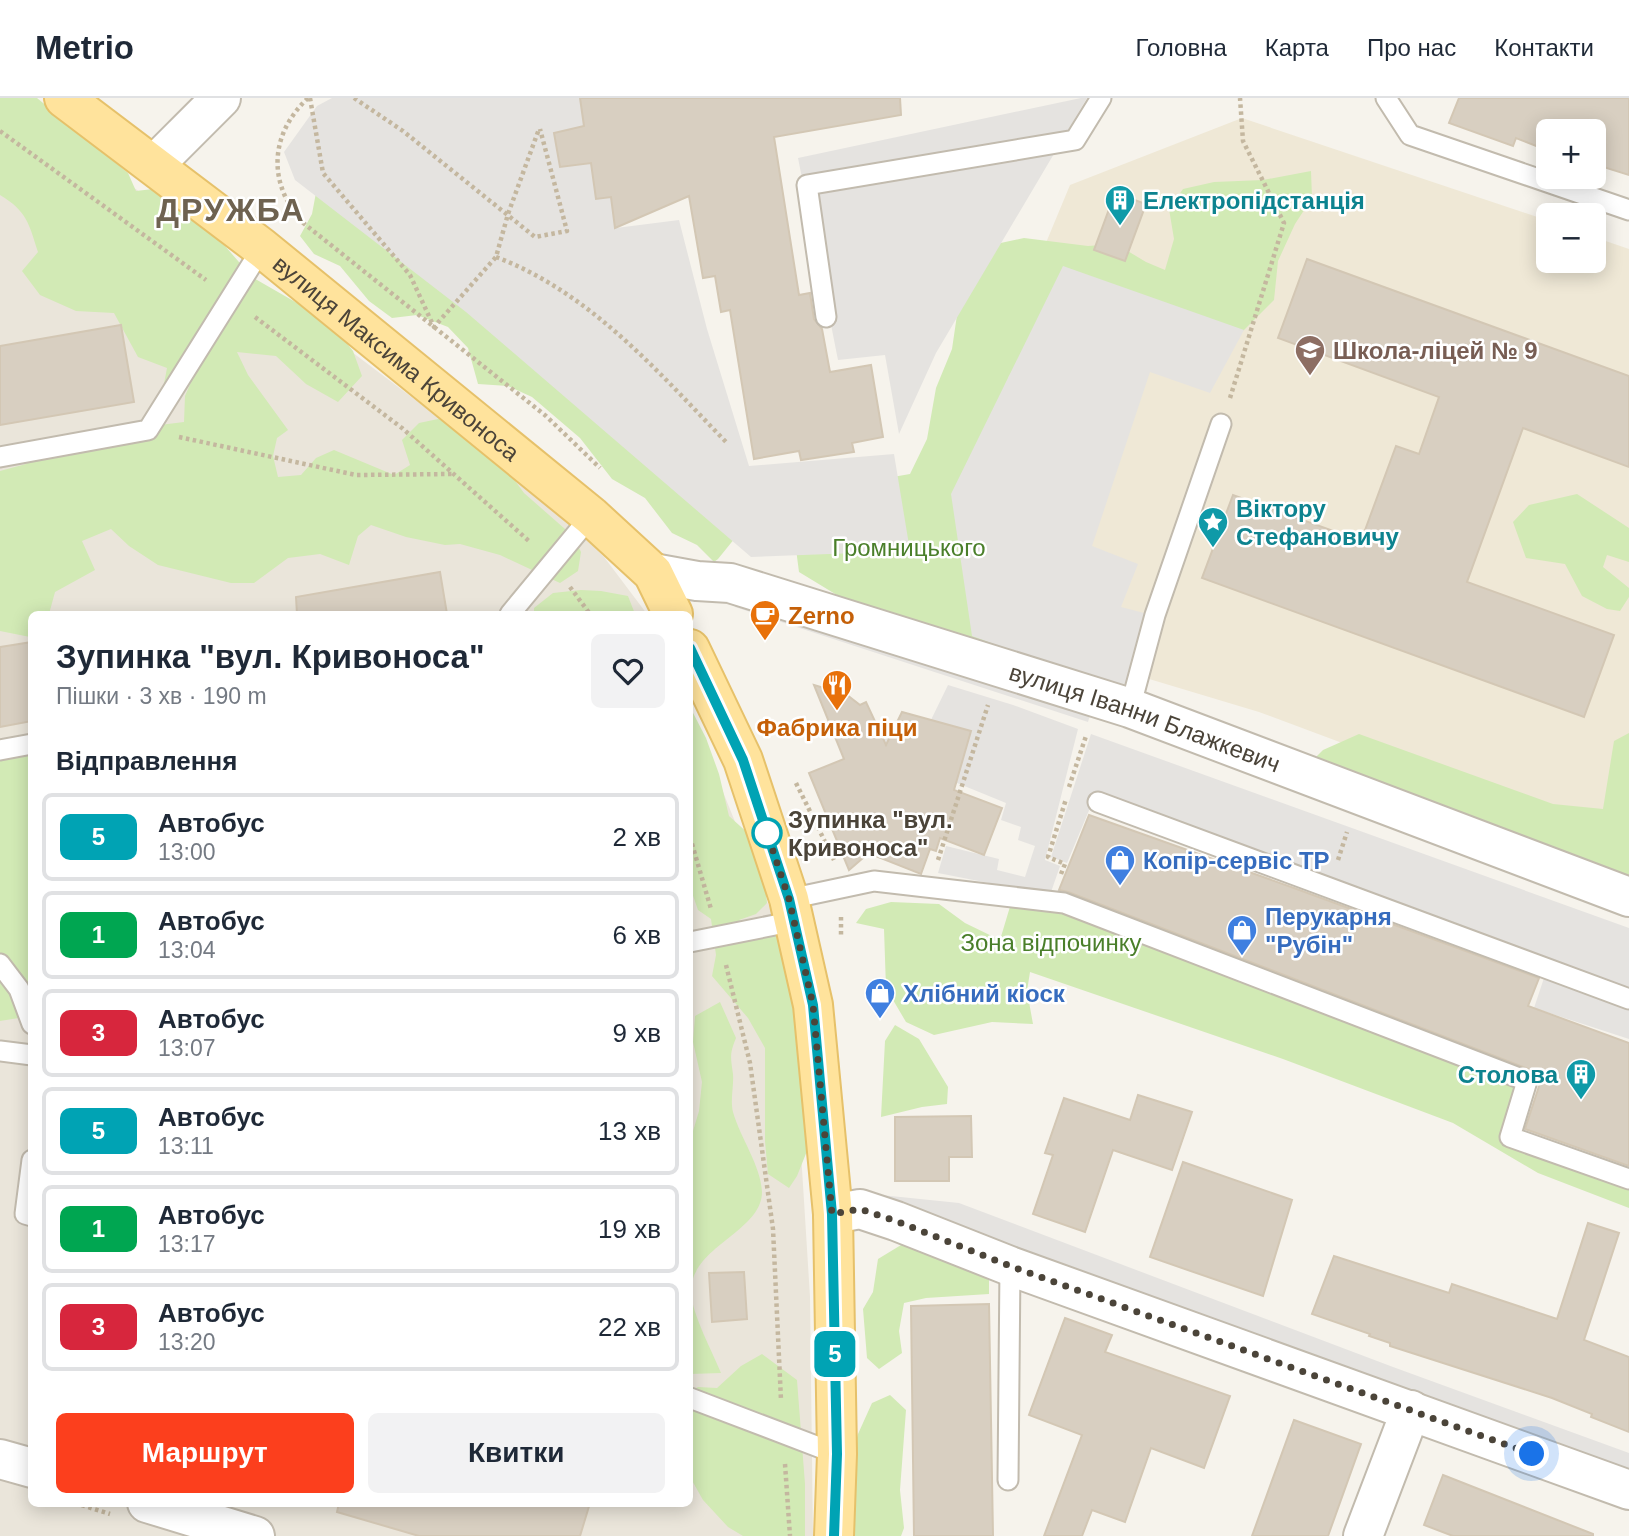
<!DOCTYPE html>
<html lang="uk">
<meta charset="utf-8">
<style>
:root{--surface:#fff;--page:#f2f2f3;--text:#1f2937;--muted:#747a83;--line:#e0e1e3;--accent:#fc3f1d}
body{margin:0;font-family:Arial,sans-serif;background:var(--page);color:var(--text);height:100vh;display:flex;flex-direction:column;font-size:26px;white-space:nowrap}
*{box-sizing:border-box;margin:0}
p{font-size:23px;color:var(--muted)}
.icon{flex:none;width:38px;height:38px;fill:none;stroke:currentColor;stroke-width:2;stroke-linecap:round;stroke-linejoin:round}
.map{position:relative;flex:1;overflow:hidden}
.panel{position:absolute;left:28px;top:513px;width:665px;height:896px;display:flex;flex-direction:column;background:var(--surface);border-radius:10px;box-shadow:0 4px 18px #0003}
.panel>*{flex:none}
.badge{padding:0 14px;border-radius:10px;font-size:24px;line-height:46px}
.tools{position:absolute;left:1536px;top:21px;display:grid;gap:14px}
.tools a{display:grid;place-items:center;width:70px;height:70px;border-radius:10px;background:var(--surface);box-shadow:0 4px 18px #0003;font-size:35px}
.you{position:absolute;width:35px;height:35px;margin:-18px;border:5px solid #fff;border-radius:50%;background:#1a73e8;box-shadow:0 0 0 10px #1a73e833}
.map>.badge{position:absolute;translate:-50% -50%;box-shadow:0 0 0 4px #fff}
h2{padding:0 28px;font-size:26px;line-height:63px}
.round{display:grid;place-items:center;flex:none;width:74px;height:74px;border-radius:10px;background:var(--page)}
.overview{display:flex;align-items:center;justify-content:space-between;height:119px;padding:0 28px}
h1{font-size:33px;font-weight:700;line-height:52px}
.button{display:flex;gap:14px;margin-top:auto;padding:14px 28px}
.button a{flex:1;height:80px;border-radius:10px;background:var(--accent);color:#fff;font-size:28px;font-weight:700;line-height:80px;text-align:center}
.button a+a{background:var(--page);color:var(--text)}
ul{padding:0;list-style:none}
li{display:flex;align-items:center;gap:21px;height:88px;margin:0 14px 10px;padding:0 14px;border:4px solid var(--line);border-radius:10px}
li div{flex:1}
li b{display:block;font-size:26px}
li em{font-style:normal}
li .badge{min-width:77px;font-weight:700;text-align:center}
header{display:flex;align-items:center;gap:42px;box-sizing:border-box;height:98px;padding:0 35px;background:var(--surface);border-bottom:2px solid var(--line)}
header strong{font-size:33px}
nav{display:flex;gap:38px;margin-inline-start:auto;font-size:24px}
.map>svg:first-child{display:block}
</style>
<header>
<strong>Metrio</strong>
<nav><a>Головна</a><a>Карта</a><a>Про нас</a><a>Контакти</a></nav>
</header>
<div class="map">
<svg width="1629" height="1438" viewBox="0 0 1629 1438">
<rect width="100%" height="100%" fill="#f6f3ec"/>
<path fill="#eae5da" d="M0 0H15L543 398 604 459 647 516H32V1405H690V612L771 813 798 1007 810 1199 813 1438H0Z"/>
<path fill="#efe8d6" d="M1242 20 1549 123V163H1594V139L1629 151V752L1259 614 959 524 942 395 1070 87Z"/>
<g fill="#d2eab5">
<path d="M0 0H37L128 75 136 93 153 91 185 114 225 148 252 179 311 213 336 232 353 253 362 278 338 304 306 286 276 258 237 254 248 277 288 332 277 340 273 358 278 379 301 377 316 360 334 352 394 377 410 367 402 342 419 325 443 320 510 376 524 395 573 438 581 454 578 473 560 485 500 457 460 446 445 447 406 439 371 427 358 438 349 467 320 456 288 460 254 485H231L158 467 129 448 111 431 82 443 95 472 55 494 49 516H32L30 539 0 533V373L26 366 38 342 184 324 185 298 197 270 163 291 167 270 138 259 114 215 76 213 40 197 22 173 38 154C29 126 27 113 0 97Z"/>
<path d="M1311 73 1312 100 1295 126 1278 163 1274 202 1241 235 1029 248 1009 278 995 321 1124 590 850 505 799 474 796 451 858 385 910 376 927 341 936 290 952 251 962 183 996 146 1024 140 1088 148 1116 146 1146 164 1165 172 1174 141 1169 111 1183 91 1214 84 1263 82Z"/>
<path d="M318 84 735 440 718 461 714 464 697 447 672 435 645 400 612 381 580 340 532 299 508 288 478 286 468 250 448 229 417 217 392 220 369 203 340 168 314 156 300 138 312 116Z"/>
<path d="M1577 396 1629 430V464L1607 457 1603 469 1629 490V499L1620 513 1607 511 1582 498 1565 466 1526 460 1513 424 1529 407Z"/>
<path d="M581 492 601 493 628 498 635 516H534V510L553 495Z"/>
<path d="M690 609 706 640 719 676 729 718 750 737 764 775 767 805 756 816 739 822 759 831 776 829 795 900 809 1048 797 1078 789 1090 768 1076 765 1043V950L748 920 712 878 716 857 711 821 698 812 690 789Z"/>
<path d="M1629 635V787L1315 660 1323 652 1359 636 1553 706 1603 711 1614 643Z"/>
<path d="M31 654V918L0 923V660Z"/>
<path d="M1012 802 1055 808 1525 984 1509 1042 1629 1083V1110L1538 1075 1453 1025 1283 961 1030 874 1027 893 1033 926 992 924 934 937 906 924 886 890 884 831 856 825 866 811 891 804 939 806 965 825 1000 842Z"/>
<path d="M720 904 736 940C729 957 731 960 733 976 734 988 730 1002 733 1014 740 1039 761 1068 762 1094 762 1134 689 1149 691 1195 692 1216 713 1255 721 1275L690 1276V1043L699 1013 702 984 693 944 695 918Z"/>
<path d="M895 927 919 941 948 989 947 1006 922 1009 881 1019 885 943Z"/>
<path d="M906 1144 954 1162 989 1182V1196L926 1200 904 1205 899 1233 902 1255 879 1271 867 1260 863 1211 873 1194 878 1161Z"/>
<path d="M762 1256 797 1282 805 1386V1438H743L728 1429 703 1402 690 1379V1293L698 1289 717 1290 741 1268Z"/>
<path d="M890 1297 906 1312 900 1392 904 1430 901 1438H843L848 1369 858 1336 872 1305Z"/>
</g>
<g fill="#e5e3e0">
<path d="M332 0H585L584 28 554 35 560 69 591 65 611 99 616 130 679 122 707 231 749 368 894 356 910 453 751 459 466 214 295 82 284 54 317 8Z"/>
<path d="M1081 0H1087L936 255 899 336 885 257 838 262 798 60Z"/>
<path d="M1063 168 1244 232 1210 295 1150 274 1092 448 1138 466 1121 509 1148 516 1128 595 972 538 951 396Z"/>
<path d="M729 489 1094 603 1088 624 735 509Z"/>
<path d="M948 587 1013 607 1078 631 1045 762 1060 768 1050 797 938 775 946 748 999 761 997 772 1025 779 1035 748 1018 742 1021 729 1001 722 1006 705 869 649 896 635 929 626Z"/>
<path d="M1091 636 1629 830V941L1534 910 1549 865 1095 698 1067 765 1051 759Z"/>
<path d="M881 1097 959 1105 1393 1269 1629 1355V1386L878 1114Z"/>
</g>
<g fill="#d8cfc1" stroke="#d3c7b4" stroke-width="2">
<path d="M580 0H900L901 17 774 39 799 197 810 195 814 221 822 231 830 274 871 267 883 339 852 345 854 354 801 362 799 353 754 361 730 212 721 214 715 178 703 180 689 98 615 130 611 99 596 101 591 65 560 69 554 35 584 28Z"/>
<path d="M1459 0H1629V77L1594 66V33H1549V49L1542 47 1541 50 1516 40 1513 48 1449 25Z"/>
<path d="M1115 95 1146 106 1125 163 1094 152Z"/>
<path d="M1307 161 1629 278V369L1523 330 1467 484 1614 537 1584 619 1202 480 1233 397 1361 443 1396 348 1419 356 1439 299 1278 240Z"/>
<path d="M121 227 134 304 0 327V248Z"/>
<path d="M440 474 447 516H297L296 499Z"/>
<path d="M32 544V623L0 629V549Z"/>
<path d="M814 587 847 597 860 607 866 604 886 647 902 614 971 633 954 692 1002 710 984 757 940 740 936 753 930 751 921 776 873 757 871 753 849 772 809 675 844 661Z"/>
<path d="M1089 717 1294 790 1539 880 1528 908 1629 945V1068L1525 1031 1541 982 1531 972 1068 794 1059 792Z"/>
<path d="M1138 997 1192 1014 1172 1072 1113 1052 1085 1134 1033 1116 1053 1057 1045 1055 1064 1000 1130 1022Z"/>
<path d="M971 1018 972 1059H949V1083H895V1019Z"/>
<path d="M1183 1064 1292 1102 1263 1198 1150 1159Z"/>
<path d="M1588 1125 1619 1135 1584 1242 1629 1259V1334L1591 1319 1592 1316 1552 1300 1390 1248V1245L1369 1238 1370 1236 1312 1216 1334 1158 1449 1195 1452 1186 1557 1221Z"/>
<path d="M744 1174 747 1221 712 1224 709 1175Z"/>
<path d="M989 1206 993 1438H914L911 1208Z"/>
<path d="M1065 1220 1112 1237 1105 1254 1230 1298 1204 1370 1151 1350 1125 1424 1092 1412 1082 1438H1044L1082 1337 1029 1317Z"/>
<path d="M1294 1322 1361 1346 1328 1438H1252Z"/>
<path d="M1443 1377 1593 1436V1438H1453L1424 1427Z"/>
<path d="M339 1405H590L580 1438H419L337 1414Z"/>
</g>
<g fill="none" stroke-linecap="round" stroke-linejoin="round">
<g stroke="#c2bbae" stroke-width="23">
<g id="lane">
<path d="M1386 0 1410 37 1629 112"/>
<path d="M826 219 807 87 1075 42 1101 0"/>
<path d="M0 359 148 332 262 150"/>
<path d="M510 516 591 418"/>
<path d="M1130 610 1155 517 1221 326"/>
<path d="M0 652 32 646"/>
<path d="M1098 704 1629 901"/>
<path d="M789 801 874 783 1064 805 1527 983 1510 1039 1629 1081"/>
<path d="M690 844 795 823"/>
<path d="M0 866 19 891 32 926"/>
<path d="M0 953 32 957"/>
<path d="M32 1062 25 1116 32 1118"/>
<path d="M690 1300 837 1356"/>
<path d="M1008 1382 1010 1168"/>
</g>
</g>
<g stroke="#c2bbae" stroke-width="42">
<g id="street">
<path d="M154 67 221 0"/>
<path id="s1" d="M653 475 697 483 730 485 1130 610 1629 799"/>
<path d="M833 1116 860 1111 896 1123 1010 1168 1629 1392"/>
<path d="M0 1361 32 1370"/>
<path d="M147 1405 255 1438"/>
<path d="M1363 1438 1411 1312"/>
</g>
</g>
<g stroke="#e6c16a" stroke-width="42">
<g id="primary">
<path id="s2" d="M64 0 262 150 591 418 653 475 673 516"/>
<path d="M690 551 743 662 789 801 813 907 833 1116 837 1356 834 1438"/>
</g>
</g>
<g stroke="#c4b79f" stroke-width="4.5" stroke-dasharray="3.5 3.5" stroke-linecap="butt">
<path d="M308 0C270 36 267 84 302 124L546 318 600 370"/>
<path d="M310 0 323 75 410 177 434 229 496 159 508 116 539 31"/>
<path d="M354 0 403 33 535 139 567 133 540 31"/>
<path d="M0 33 206 182"/>
<path d="M496 159C591 195 658 274 727 345"/>
<path d="M255 219 402 330 530 444"/>
<path d="M1230 300 1284 125 1243 43 1240 0"/>
<path d="M179 339 356 377 453 376"/>
<path d="M570 489 590 516"/>
<path d="M796 685 834 762"/>
<path d="M1069 689 1086 638"/>
<path d="M690 739 711 811"/>
<path d="M938 762 988 607"/>
<path d="M1338 762 1347 734"/>
<path d="M1061 776 1065 766 1048 759 1066 701"/>
<path d="M841 819V838"/>
<path d="M726 867 750 965 773 1131 781 1302"/>
<path d="M785 1366 790 1438"/>
<path d="M75 1405 110 1416"/>
</g>
<use href="#lane" stroke="#fff" stroke-width="19"/>
<use href="#street" stroke="#fff" stroke-width="38"/>
<use href="#primary" stroke="#ffe39c" stroke-width="38"/>
</g>
<g fill="none" stroke-linecap="round" stroke-linejoin="round">
<g stroke="#fff" stroke-width="16">
<path id="line" d="M690 550 743 662 789 801 813 907 832 1116 837 1356 834 1438"/>
</g>
<use href="#line" stroke="#00a3b4" stroke-width="10"/>
<path stroke="#4b4439" stroke-width="7" stroke-dasharray="0 12.6" d="M767 735 764 726 789 801 813 907 832 1116 860 1111 896 1123 1010 1168 1532 1356"/>
</g>
<defs>
<g id="building-pin" transform="scale(1.575)"><path d="M0 17L-7.5 6A9.5 9.5 0 1 1 7.5 6Z" fill="#0f9aa8" stroke="#fff"/><path d="M-4-6H4V6H1V3H-1V6H-4ZM-2.5-4.3h1.7v1.8h-1.7ZM.8-4.3h1.7v1.8H.8ZM-2.5-1h1.7V.8h-1.7ZM.8-1h1.7V.8H.8Z" fill="#fff"/></g>
<g id="school-pin" transform="scale(1.575)"><path d="M0 17L-7.5 6A9.5 9.5 0 1 1 7.5 6Z" fill="#8d6e63" stroke="#fff"/><path d="M0-5L7-2L0 1L-7-2ZM-4 1L0 2.5L4 1V4Q0 6-4 4Z" fill="#fff"/></g>
<g id="sight-pin" transform="scale(1.575)"><path d="M0 17L-7.5 6A9.5 9.5 0 1 1 7.5 6Z" fill="#0f9aa8" stroke="#fff"/><path d="M0-6L1.8-2.2L6-1.7L2.9 1.2L3.7 5.4L0 3.3L-3.7 5.4L-2.9 1.2L-6-1.7L-1.8-2.2Z" fill="#fff"/></g>
<g id="cafe-pin" transform="scale(1.575)"><path d="M0 17L-7.5 6A9.5 9.5 0 1 1 7.5 6Z" fill="#e8710a" stroke="#fff"/><path d="M-5.5-4.5H6V0H3Q3 3.5 0 3.5H-2.5Q-5.5 3.5-5.5 0ZM3-3.2v2h1.7v-2ZM-6 4.5H4V6H-6Z" fill="#fff"/></g>
<g id="restaurant-pin" transform="scale(1.575)"><path d="M0 17L-7.5 6A9.5 9.5 0 1 1 7.5 6Z" fill="#e8710a" stroke="#fff"/><path d="M-5-6h1v4h1v-4h1v4h1v-4h1v5L-1.5 .5V6h-2V.5L-5-1ZM5-6V6H3V1.5H1.5Q1.5-4 5-6Z" fill="#fff"/></g>
<g id="shop-pin" transform="scale(1.575)"><path d="M0 17L-7.5 6A9.5 9.5 0 1 1 7.5 6Z" fill="#3f7fe0" stroke="#fff"/><path d="M-5-2.5h2.3a2.7 3.5 0 0 1 5.4 0H5L5.5 6h-11ZM-1.5-2.5h3a1.5 2.3 0 0 0-3 0Z" fill="#fff"/></g>
</defs>
<g fill-rule="evenodd">
<use href="#building-pin" x="1120" y="102"/>
<use href="#school-pin" x="1310" y="252"/>
<use href="#sight-pin" x="1213" y="424"/>
<use href="#cafe-pin" x="765" y="517"/>
<use href="#restaurant-pin" x="837" y="587"/>
<use href="#shop-pin" x="1120" y="762"/>
<use href="#shop-pin" x="1242" y="832"/>
<use href="#shop-pin" x="880" y="895"/>
<use href="#building-pin" x="1581" y="976"/>
</g>
<circle fill="#fff" stroke="#00a3b4" stroke-width="3.5" cx="767" cy="735" r="14"/>
<g text-anchor="middle" dominant-baseline="central" stroke-width="5" stroke-linejoin="round" paint-order="stroke">
<g font-size="24" font-weight="bold" fill="#0d838f" stroke="#fff" text-anchor="start">
<text x="1143" y="102">Електропідстанція</text>
<text x="1236" y="410">Віктору<tspan x="1236" dy="28">Стефановичу</tspan></text>
<text x="1558" y="976" text-anchor="end">Столова</text>
</g>
<g font-size="24" font-weight="bold" fill="#785e54" stroke="#fff" text-anchor="start">
<text x="1333" y="252">Школа-ліцей № 9</text>
</g>
<g font-size="24" fill="#4b4439" stroke="#fff">
<text stroke="none"><textPath href="#s2" startOffset="422">вулиця Максима Кривоноса</textPath></text>
<text stroke="none"><textPath href="#s1" startOffset="514">вулиця Іванни Блажкевич</textPath></text>
</g>
<g font-size="24" fill="#4a7f2a" stroke="#fff">
<text x="909" y="449">Громницького</text>
<text x="1051" y="844">Зона відпочинку</text>
</g>
<g font-size="24" font-weight="bold" fill="#c56008" stroke="#fff" text-anchor="start">
<text x="788" y="517">Zerno</text>
<text x="837" y="629" text-anchor="middle">Фабрика піци</text>
</g>
<g font-size="24" font-weight="bold" fill="#4b4439" stroke="#fff" text-anchor="start">
<text x="788" y="721">Зупинка "вул.<tspan x="788" dy="28">Кривоноса"</tspan></text>
</g>
<g font-size="24" font-weight="bold" fill="#366cbe" stroke="#fff" text-anchor="start">
<text x="1143" y="762">Копір-сервіс ТР</text>
<text x="1265" y="818">Перукарня<tspan x="1265" dy="28">"Рубін"</tspan></text>
<text x="903" y="895">Хлібний кіоск</text>
</g>
<g font-size="32" font-weight="bold" letter-spacing="2" fill="#6e6250" stroke="#fff">
<text x="231" y="112">ДРУЖБА</text>
</g>
</g>
</svg>
<div class="tools">
<a>+</a>
<a>−</a>
</div>
<div class="you" style="left:1532px;top:1356px"></div>
<b class="badge" style="left:835px;top:1256px;background:#00a3b4;color:#fff">5</b>
<section class="panel">
<div class="overview"><div><h1>Зупинка &quot;вул. Кривоноса&quot;</h1><p>Пішки · 3 хв · 190 m</p></div><a class="round"><svg class="icon" aria-label="heart" viewBox="0 0 24 24"><path d="M12 20l-8-8c-3-5 5-10 8-4 3-6 11-1 8 4z"/></svg></a></div>
<h2>Відправлення</h2>
<ul>
<li><span class="badge" style="background:#00a3b4;color:#fff">5</span><div><b>Автобус</b><p>13:00</p></div><em>2 хв</em></li>
<li><span class="badge" style="background:#00a651;color:#fff">1</span><div><b>Автобус</b><p>13:04</p></div><em>6 хв</em></li>
<li><span class="badge" style="background:#d7263d;color:#fff">3</span><div><b>Автобус</b><p>13:07</p></div><em>9 хв</em></li>
<li><span class="badge" style="background:#00a3b4;color:#fff">5</span><div><b>Автобус</b><p>13:11</p></div><em>13 хв</em></li>
<li><span class="badge" style="background:#00a651;color:#fff">1</span><div><b>Автобус</b><p>13:17</p></div><em>19 хв</em></li>
<li><span class="badge" style="background:#d7263d;color:#fff">3</span><div><b>Автобус</b><p>13:20</p></div><em>22 хв</em></li>
</ul>
<div class="button"><a>Маршрут</a><a>Квитки</a></div>
</section>
</div>
